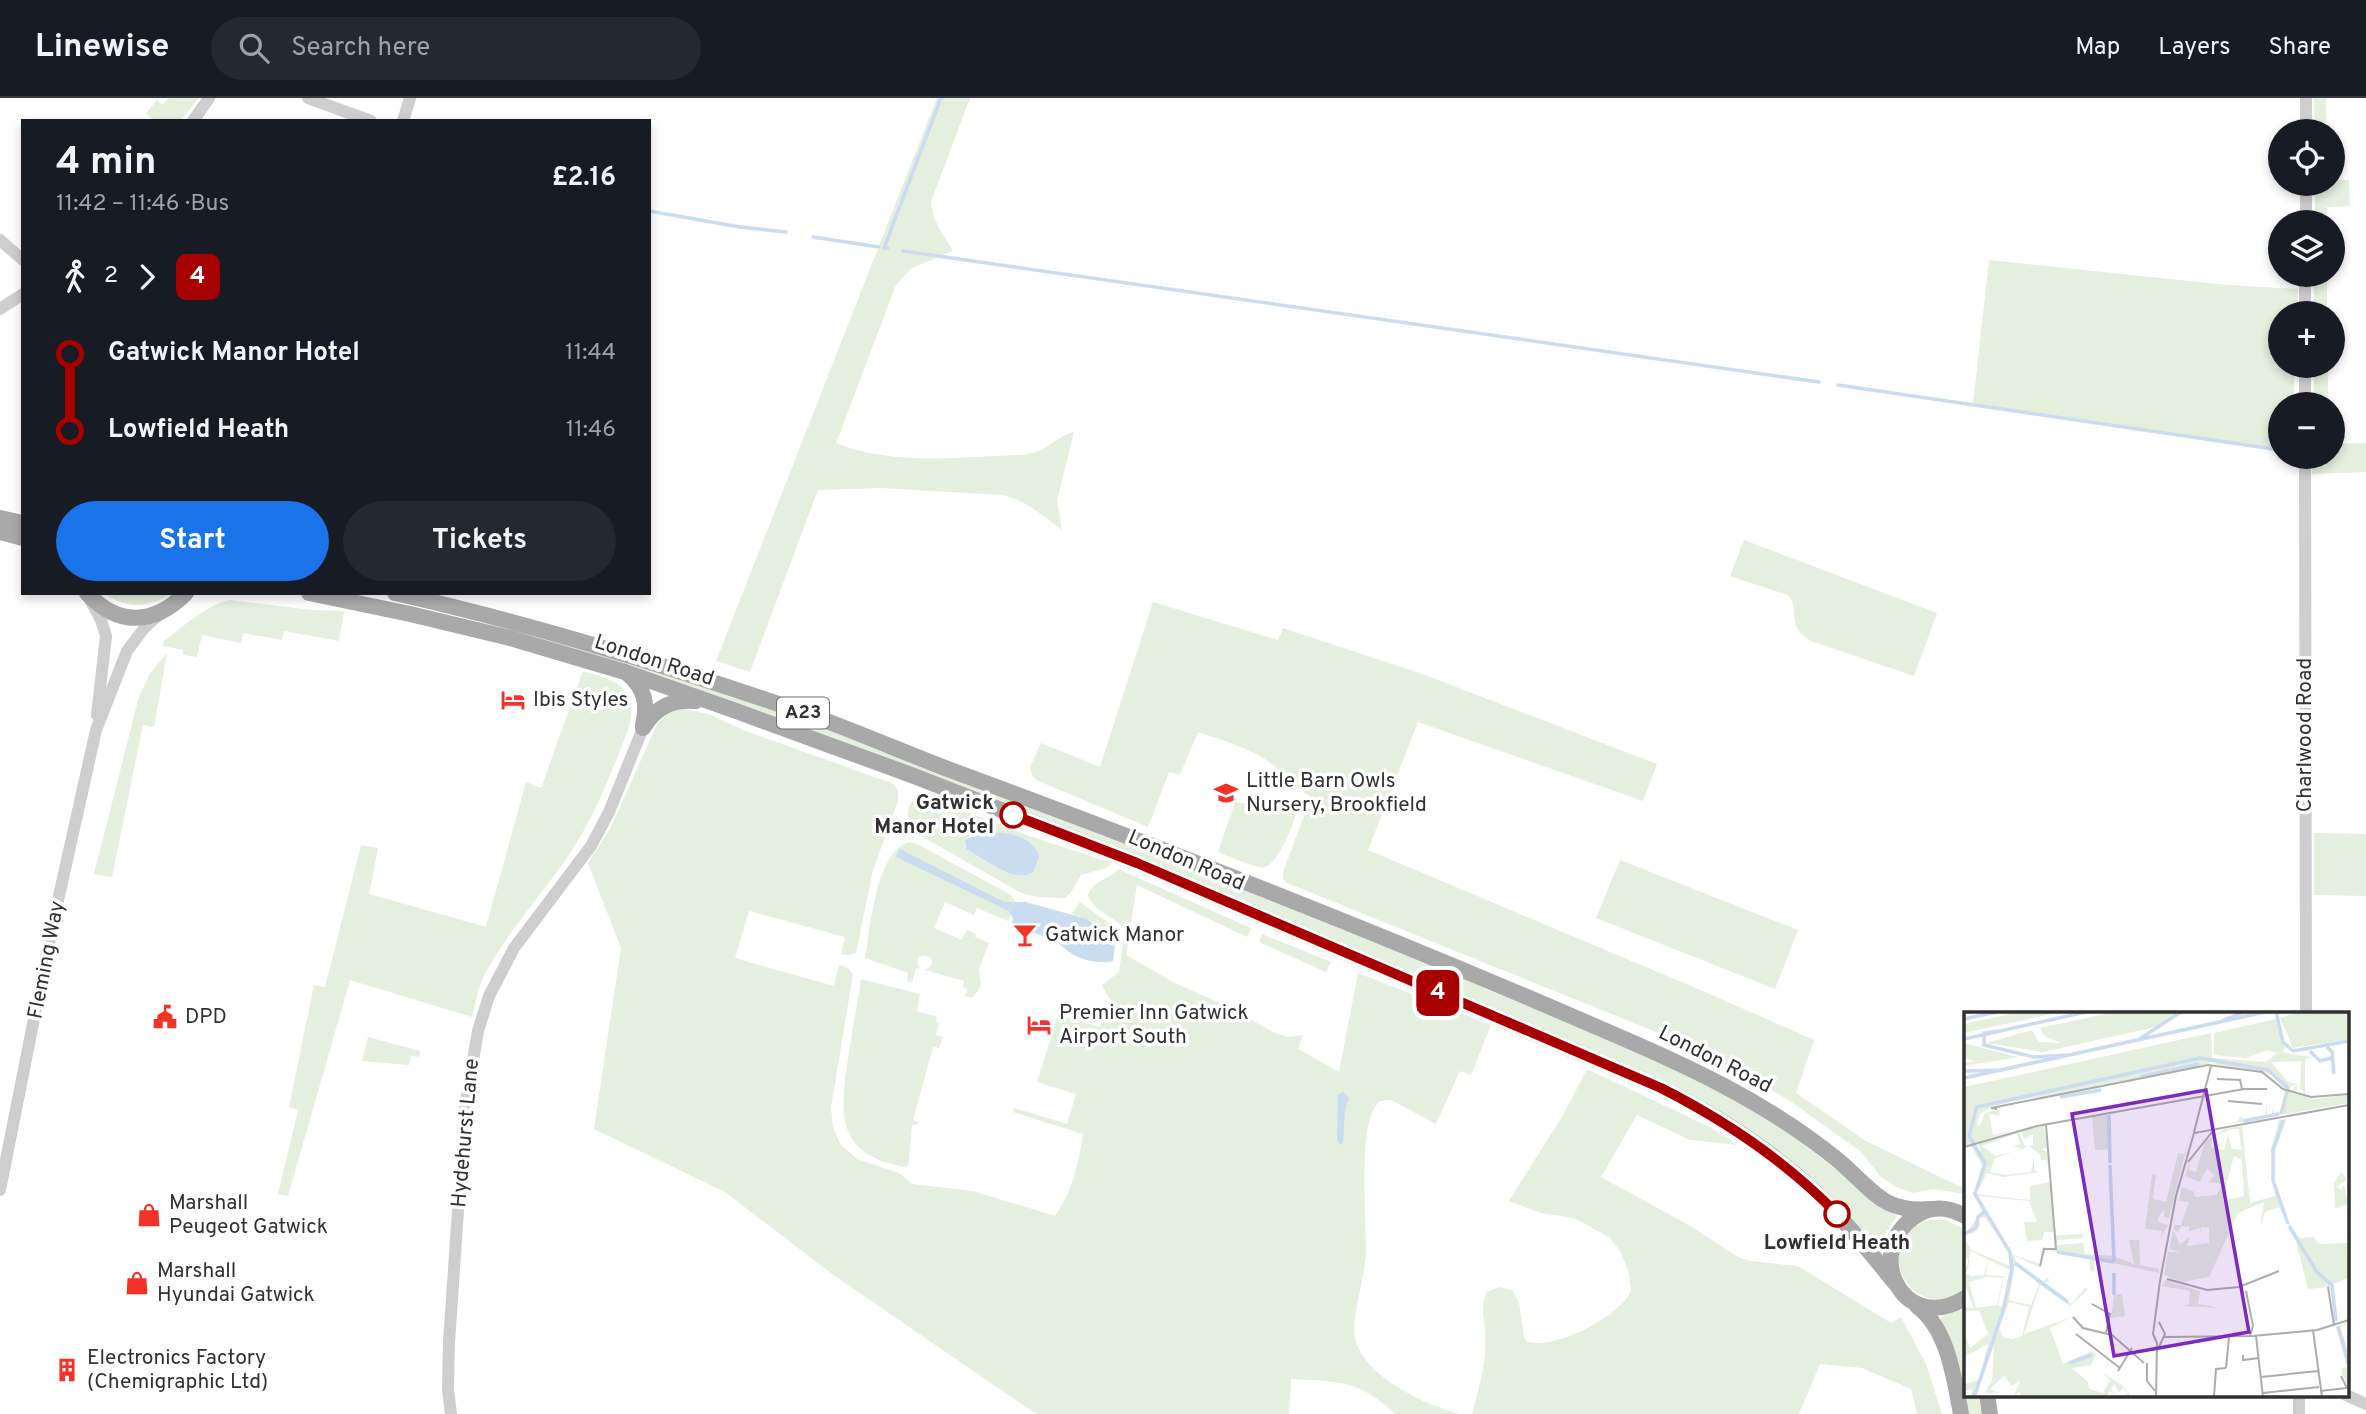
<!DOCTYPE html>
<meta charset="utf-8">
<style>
:root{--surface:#171b24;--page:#242831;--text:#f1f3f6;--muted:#9ea1a6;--line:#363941;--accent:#1a73e8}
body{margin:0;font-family:Overpass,sans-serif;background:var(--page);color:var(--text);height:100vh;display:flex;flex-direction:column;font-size:26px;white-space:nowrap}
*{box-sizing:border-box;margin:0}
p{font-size:23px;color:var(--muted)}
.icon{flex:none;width:38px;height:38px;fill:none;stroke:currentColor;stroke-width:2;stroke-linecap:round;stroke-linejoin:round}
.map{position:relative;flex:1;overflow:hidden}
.side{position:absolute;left:21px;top:21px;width:630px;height:476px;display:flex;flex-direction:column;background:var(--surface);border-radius:0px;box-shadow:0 4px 10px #0003}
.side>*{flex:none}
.badge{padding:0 14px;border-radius:10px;font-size:24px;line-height:46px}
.buttons{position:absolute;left:2268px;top:21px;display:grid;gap:14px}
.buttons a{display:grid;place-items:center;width:77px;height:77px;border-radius:50%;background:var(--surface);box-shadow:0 4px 10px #0003;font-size:35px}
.map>.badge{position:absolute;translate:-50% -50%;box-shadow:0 0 0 4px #fff}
.legs{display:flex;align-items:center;gap:10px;height:77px;padding:0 35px;font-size:23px}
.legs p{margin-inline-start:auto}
.headline{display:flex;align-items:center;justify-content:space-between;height:119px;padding:0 35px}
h1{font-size:38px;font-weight:700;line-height:52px}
.primary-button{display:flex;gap:14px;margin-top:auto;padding:14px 35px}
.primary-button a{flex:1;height:80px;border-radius:42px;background:var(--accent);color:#fff;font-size:28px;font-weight:700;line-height:80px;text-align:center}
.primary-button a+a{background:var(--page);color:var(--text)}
ul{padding:0 35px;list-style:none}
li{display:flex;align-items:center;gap:24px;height:77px;font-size:26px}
li i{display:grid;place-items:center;width:10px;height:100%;margin:0 9px;background:currentColor}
li i::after{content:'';width:18px;height:18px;margin:-9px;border:5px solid;border-radius:50%;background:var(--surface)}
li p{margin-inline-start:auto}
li:first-child i{background:linear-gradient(#0000 50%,currentColor 0)}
li:last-child i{background:linear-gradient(currentColor 50%,#0000 0)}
header{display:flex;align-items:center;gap:42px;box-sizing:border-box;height:98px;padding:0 35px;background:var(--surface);border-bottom:2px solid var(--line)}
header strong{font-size:33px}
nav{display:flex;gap:38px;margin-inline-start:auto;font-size:24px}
.search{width:490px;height:63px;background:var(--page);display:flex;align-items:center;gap:18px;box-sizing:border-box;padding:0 24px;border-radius:38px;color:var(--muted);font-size:26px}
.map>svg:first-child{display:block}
</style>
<header>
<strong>Linewise</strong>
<div class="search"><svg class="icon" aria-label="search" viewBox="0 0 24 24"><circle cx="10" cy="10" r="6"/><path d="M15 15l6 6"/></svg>Search here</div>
<nav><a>Map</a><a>Layers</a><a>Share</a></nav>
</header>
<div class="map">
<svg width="2366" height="1316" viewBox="0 0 2366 1316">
<rect width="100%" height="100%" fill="#fff"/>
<g fill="#e5efde" fill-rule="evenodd">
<path d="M169 0H199L180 23H154L146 15 157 2 162 7Z"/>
<path d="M937 0H970L931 104C932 122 944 138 953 153L912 170 896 187 836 345C893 368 958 359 1018 357 1048 356 1050 341 1074 334L1057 402 1062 432C1043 418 1026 402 1002 397L881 390 818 392 750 574 716 563Z"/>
<path d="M2314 0H2326V33H2315Z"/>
<path d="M2333 82H2349L2350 108 2327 109V124H2315V86H2333Z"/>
<path d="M1989 162 2227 187 2298 191 2297 215H2280V268H2295L2293 306H2280V352L1973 306Z"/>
<rect x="2314" y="177" width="13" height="38"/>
<rect x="2314" y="268" width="14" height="38"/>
<path d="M2366 345V374L2312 376 2313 359H2333V346Z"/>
<path d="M1744 442 1937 515 1914 578 1811 543C1784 526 1802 515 1788 497L1730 478Z"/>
<path d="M103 495H171C150 511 125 511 103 495Z"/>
<path d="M229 502 312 512 344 513 339 543 284 533 282 542 243 535 241 545 202 537 197 559 183 557V552L163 548 164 543C184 528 205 508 229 502Z"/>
<path d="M1153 504 1278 542 1283 530 1425 577 1657 666 1643 703 1418 624 1368 752 1710 896 1814 942 1796 995 1866 1043 1965 1091V1096L1933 1091 1913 1095 1896 1089 1881 1079 1860 1053 1790 1003 1740 974 1666 938 1287 785 1283 781V774L1311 699C1294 689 1284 675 1269 664 1252 651 1219 641 1198 634L1180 677 1169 674 1148 729 1036 682 1032 677 1030 669 1041 645 1100 669Z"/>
<path d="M540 537 690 582 815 627 1421 860 1488 892 1588 932 1693 980 1747 1009 1786 1033 1897 1118 1885 1136 1881 1149 1876 1151 1789 1062 1429 884 538 541Z"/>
<path d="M167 555 154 629 143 627 112 779 94 776 138 602 150 575Z"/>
<path d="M583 573C599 578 621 582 628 598 637 617 626 638 619 655 605 691 589 728 567 760 541 797 511 830 489 869 479 884 476 902 472 919L350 882 288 1098 278 1096 298 1012 289 1009 314 887 325 889 361 747 378 750 369 796 486 829 526 684 541 690Z"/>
<path d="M682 610 711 617 746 633 894 686 898 693V703L873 772 856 855 849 857 841 856 845 839 749 813 735 860 834 888 839 867 848 870 853 876 831 1010 833 1029 840 1046 857 1061 899 1075 912 1086 973 1093 1055 1118C1073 1092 1078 1067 1083 1036L1013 1014 1014 1010 1067 1026 1076 996 1037 984 1058 917 1100 929 1102 923 1096 912 1111 904 1102 887 1119 874 1125 831C1115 819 1092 812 1088 797 1093 782 1109 782 1118 771L1251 830 1247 839 1137 787 1126 857 1173 884 1226 908 1273 934 1288 939 1303 937 1298 951 1339 974 1358 875 1491 927 1471 977 1460 973 1436 1026 1391 1002 1380 1003C1356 1022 1367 1125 1366 1157 1364 1181 1354 1212 1354 1233 1356 1275 1424 1307 1460 1316H1395C1358 1281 1339 1284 1291 1281L1289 1316H1036L832 1176 725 1094 594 1031 621 850 588 765 611 729 657 626 668 615Z"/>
<path d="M919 696 1032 739 1112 765 1106 770 1081 777 1071 794 1065 800 1038 799 1021 795 914 734C904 721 906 707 919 696ZM980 733C999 734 1019 735 1034 748L1002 772 965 750C965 739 971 736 980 733Z"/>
<path d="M1278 701 1292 706 1296 717C1292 730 1278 765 1265 769 1258 772 1227 757 1218 754L1235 704 1266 710 1269 704Z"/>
<path d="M2314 735 2366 736V798L2314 797Z"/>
<path d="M909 744 917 746 1011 797 1016 804 1008 823 977 810 974 817 945 804 934 830 962 842 967 832 976 836 975 839 989 845 979 871 981 888 972 900 965 898 967 891 963 889 964 883 925 872 930 869 932 864 930 860 925 857 919 859 917 865 920 871 916 870 912 885 907 883 908 875 865 860C871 829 875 755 909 744Z"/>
<path d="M1620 762 1798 832 1775 891 1596 820Z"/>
<path d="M1080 804 1114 829 1117 835 1115 848C1104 844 1106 838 1099 830 1093 822 1081 819 1072 816Z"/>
<path d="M1262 836 1331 864 1326 874 1259 844Z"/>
<path d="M861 881 920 896 917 913 937 919 936 924 939 925 936 937 943 939 939 950 933 949 913 1022 919 1024 917 1027H912L909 1065 906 1069C837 1058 839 1018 848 961 852 934 857 908 861 881Z"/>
<path d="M368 939 420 953 419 959 411 958 409 967 362 963Z"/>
<path d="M1587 971 1710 1029 1738 1047 1690 1042 1637 1017 1601 1079 1692 1129 1738 1159 1750 1163 1798 1168 1891 1225 1901 1219 1926 1266 1942 1316H1917L1911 1291 1862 1270 1820 1266 1799 1316H1472C1479 1288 1488 1261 1485 1232 1484 1219 1480 1206 1487 1194L1499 1189 1512 1192 1519 1204 1524 1239 1526 1243C1553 1254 1620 1218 1631 1193L1629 1175 1620 1153 1609 1139 1574 1120 1541 1115 1509 1103 1563 1017Z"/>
<path d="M1930 1122H1946L1965 1131V1191C1910 1231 1867 1141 1930 1122Z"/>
<path d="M1965 1211V1297H1978L1982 1316H1968L1940 1222 1943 1218Z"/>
</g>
<g fill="#cadcf0">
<path d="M977 734C998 733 1033 734 1039 759L1033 774C1016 787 982 759 966 751L965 743Z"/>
<path d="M900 751 1004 804H1026L1087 821 1100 830 1107 845 1115 848 1113 863C1097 867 1076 861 1064 850 1056 844 1056 840 1047 836L1045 839 1011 826 1013 821 1009 813 896 759Z"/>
<path d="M1343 994 1349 1000 1345 1011 1343 1044 1340 1047 1337 1041 1338 997Z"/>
</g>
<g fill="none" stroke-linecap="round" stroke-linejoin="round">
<g stroke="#cadcf0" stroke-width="3.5">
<path d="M649 113 740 129 786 134"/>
<path d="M813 139 879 149"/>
<path d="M888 150H884L941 0"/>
<path d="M903 153 1819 284"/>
<path d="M1838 287 2280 352"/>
</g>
<g stroke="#cecece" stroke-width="12">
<path d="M308 0 371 23"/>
<path d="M193 23 209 0"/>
<path d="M403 23 410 0"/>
<path d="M2306 33V0"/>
<path d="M2306 124V86"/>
<path d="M0 142 23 162"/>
<path d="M0 211 23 196"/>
<path d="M2305 215V177"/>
<path d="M2305 306V268"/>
<path d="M2305 359 2306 915"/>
<path d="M89 500 101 522 106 538 97 617"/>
<path d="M0 1092 53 825 96 632 127 553 145 529 160 516"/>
<path d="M2346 1297 2366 1306"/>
<path d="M451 1316 448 1291 449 1244 465 1010 478 933 489 898 514 850 591 748 609 714 643 630"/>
<path d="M2299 1316V1297"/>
</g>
<g stroke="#a9a9a9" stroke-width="16">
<path d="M0 420 23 425"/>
<path d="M0 434 23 440"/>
<path d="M87 495C118 529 154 527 186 495"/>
<path d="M309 495 410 516 510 540 625 574 739 614 914 678 1137 765 1661 990C1715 1017 1768 1050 1813 1092 1843 1120 1869 1153 1895 1185"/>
<path d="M395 495C537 527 676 570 813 618 857 634 901 653 945 670 1165 751 1383 836 1599 930 1684 966 1767 1004 1839 1063 1873 1092 1882 1115 1931 1111"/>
<path d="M628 576C645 591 648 606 643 627"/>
<path d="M643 630C656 609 672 601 696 603"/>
<path d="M1965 1118C1950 1110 1935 1107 1919 1116 1860 1150 1902 1239 1965 1200"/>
<path d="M1917 1208C1948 1231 1954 1280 1961 1316"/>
<path d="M1987 1297 1990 1316"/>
</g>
</g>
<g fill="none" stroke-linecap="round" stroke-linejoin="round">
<g stroke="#fff" stroke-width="16">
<path id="line-1" d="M1013 717 1137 765 1661 990C1726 1023 1786 1063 1837 1116"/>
</g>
<use href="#line-1" stroke="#a80000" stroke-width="10"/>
</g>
<defs>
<g id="hotel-bare" transform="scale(1.89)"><path d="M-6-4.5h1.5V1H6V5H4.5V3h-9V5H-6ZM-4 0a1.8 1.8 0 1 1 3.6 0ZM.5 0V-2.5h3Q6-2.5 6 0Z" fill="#f33228" stroke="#fff" stroke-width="2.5" paint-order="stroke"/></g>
<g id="school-bare" transform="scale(1.89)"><path d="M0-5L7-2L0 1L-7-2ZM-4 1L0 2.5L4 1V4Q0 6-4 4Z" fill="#f33228" stroke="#fff" stroke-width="2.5" paint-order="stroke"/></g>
<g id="bar-bare" transform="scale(1.89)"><path d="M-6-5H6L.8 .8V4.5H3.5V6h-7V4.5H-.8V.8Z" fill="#f33228" stroke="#fff" stroke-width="2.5" paint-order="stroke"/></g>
<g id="civic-bare" transform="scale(1.89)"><path d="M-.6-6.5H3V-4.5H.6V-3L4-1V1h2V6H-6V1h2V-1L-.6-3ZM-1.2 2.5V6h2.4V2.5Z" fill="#f33228" stroke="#fff" stroke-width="2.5" paint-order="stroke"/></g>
<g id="shop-bare" transform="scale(1.89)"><path d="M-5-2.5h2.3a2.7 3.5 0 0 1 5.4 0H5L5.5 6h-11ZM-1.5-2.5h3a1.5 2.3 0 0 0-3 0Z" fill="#f33228" stroke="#fff" stroke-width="2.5" paint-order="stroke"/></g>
<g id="building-bare" transform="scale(1.89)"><path d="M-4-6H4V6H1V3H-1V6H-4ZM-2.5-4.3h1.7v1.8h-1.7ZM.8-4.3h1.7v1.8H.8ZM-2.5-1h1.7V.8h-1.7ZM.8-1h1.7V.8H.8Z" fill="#f33228" stroke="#fff" stroke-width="2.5" paint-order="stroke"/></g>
</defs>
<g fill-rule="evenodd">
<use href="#hotel-bare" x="513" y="602"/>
<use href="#school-bare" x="1226" y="695"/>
<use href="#bar-bare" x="1025" y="837"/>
<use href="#civic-bare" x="165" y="919"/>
<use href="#hotel-bare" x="1039" y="927"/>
<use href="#shop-bare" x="149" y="1117"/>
<use href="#shop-bare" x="137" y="1185"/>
<use href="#building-bare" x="67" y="1272"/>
</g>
<g fill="#fff" stroke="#a80000" stroke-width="3.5">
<circle cx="1013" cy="717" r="12"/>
<circle cx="1837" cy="1116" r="12"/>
</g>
<g text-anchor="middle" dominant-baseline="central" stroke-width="7" stroke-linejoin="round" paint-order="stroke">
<rect fill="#fff" stroke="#6f6f6f" stroke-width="2" x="777" y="599.5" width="52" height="31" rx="5"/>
<g font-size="19" font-weight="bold" fill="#313131">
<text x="803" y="615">A23</text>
</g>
<g font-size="21" fill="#313131" stroke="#fff">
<text transform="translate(654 563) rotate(18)">London Road</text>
<text transform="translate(2305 637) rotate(-90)">Charlwood Road</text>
<text transform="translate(1186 763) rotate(23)">London Road</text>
<text transform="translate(47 862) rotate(-79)">Fleming Way</text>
<text transform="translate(1715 962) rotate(27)">London Road</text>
<text transform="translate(466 1035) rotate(-85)">Hydehurst Lane</text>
</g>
<g font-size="21" fill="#313131" stroke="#fff" text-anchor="start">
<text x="533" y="602">Ibis Styles</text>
<text x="1246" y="683">Little Barn Owls<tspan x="1246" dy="24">Nursery, Brookfield</tspan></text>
<text x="1045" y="837">Gatwick Manor</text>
<text x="1059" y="915">Premier Inn Gatwick<tspan x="1059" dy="24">Airport South</tspan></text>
<text x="185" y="919">DPD</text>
<text x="169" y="1105">Marshall<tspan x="169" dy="24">Peugeot Gatwick</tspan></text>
<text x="157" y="1173">Marshall<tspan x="157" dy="24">Hyundai Gatwick</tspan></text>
<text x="87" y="1260">Electronics Factory<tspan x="87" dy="24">(Chemigraphic Ltd)</tspan></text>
</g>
<g font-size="21" font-weight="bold" fill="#313131" stroke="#fff" text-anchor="end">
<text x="994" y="705">Gatwick<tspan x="994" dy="24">Manor Hotel</tspan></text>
<text x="1837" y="1145" text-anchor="middle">Lowfield Heath</text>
</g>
</g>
<g transform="translate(1964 914)">
<rect width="385" height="385" fill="#fff"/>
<path d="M55 0H96L0 21V12ZM150 0H214L196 14 79 40 22 31 68 18 75 30 97 31 80 24 76 16ZM335 0H385V27L329 36 316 6ZM312 7 321 36 318 40 348 45 341 47V82L336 76 337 49 307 50 323 69 333 72V79L329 78 332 72 322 78 306 62 250 52 248 47 245 52 28 94 16 102 13 112 16 114 21 101 34 98 36 103 25 102 29 123 51 118 0 134V75L247 21 248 46 302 50 313 41 303 38 282 46 250 43V21ZM0 33 3 32 55 45 0 54V50H12L0 46ZM324 80 350 87 385 83V91L258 113 274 109 276 104 280 108 301 105 303 88V103L308 102V96L310 101 316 100ZM145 103 146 137 131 138 128 105ZM323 107 311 137 310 167 322 206 335 226 349 225 356 232 383 231 385 266 369 272 371 311 366 275 344 277 331 226 315 195 301 200 296 215 300 190 274 201 245 265 218 270 200 263 204 240H216L205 237 213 201 210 213H217L225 190 215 189 218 175 229 179 231 185 253 183 258 172 245 170 250 164 243 156 236 170 221 164 226 147 225 158 232 160 241 129 261 117 278 114 286 191 311 184 307 137 315 108ZM268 117H275L277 138 268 137 264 123 260 138 247 135 248 125ZM270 144 278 148 280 184 258 189ZM217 214 225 215V219L236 216V222L237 215 245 216V231L222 234 225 229V225L216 233 209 217 214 220ZM80 114 83 136 78 137 83 140 85 163 83 148H77L76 142 65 134 31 146 26 160 41 163 67 160 70 144V158L75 160 40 165 23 161 12 182 66 188V174L87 170 92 223 119 222V226L93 228V233L119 231 121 242 149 244 170 252 165 228H175L176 253 195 257V261L130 247 131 260 126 259 125 247 92 240 81 238 77 256 51 244 52 250 77 270 84 266 86 270H79L107 292 121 276 125 277 106 294 76 273 60 322 108 305 86 316 99 352 128 339 132 342 127 353 108 356 124 370 125 377 139 381 146 368 139 361 158 373 168 385H159L164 381 158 376 157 379 154 380 151 372 147 377 151 382 146 379 142 385H59L55 380 50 384 56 369 48 374 40 364 26 377 36 381H21L28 369 30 333 12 385H7L8 377 0 379V372L15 368 24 332 0 345V320L6 336 24 322 15 298 0 300V295L10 296 0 271 6 248 0 244V225L7 238 46 254 44 239 21 205H15L16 213 9 221 0 223 19 199 9 182 20 157 8 135 0 136 11 133 13 139 17 138 13 132 55 120 61 134 69 133V122L60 127 57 118ZM53 121 56 132 49 134 60 137 31 144 18 134ZM14 184 65 189 73 210H60L63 229 78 228 80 220H90L91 237 78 235 76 252 47 242ZM7 239 46 258 38 295 34 294 41 258 40 264 22 263 24 248 20 263 7 264 1 260ZM51 252 75 272 67 293 45 288ZM22 265 39 266 33 293 12 296 5 270ZM45 290 65 295 58 324 48 327 39 325 35 316ZM226 122 205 206 200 205V198L195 204 194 210 204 213 197 226 198 219 181 217 188 162 192 163 189 187 202 190 214 141 220 142ZM378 159 382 168 373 174 377 178 380 173 384 192 371 197 370 171ZM202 268 236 279 234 292 257 296 220 294 225 292 226 279 198 274ZM158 282 161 304 147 306 150 283ZM383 311 376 316 384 337 385 376 378 362V356L383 355 372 315Z" fill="#e5efde" fill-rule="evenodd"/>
<path fill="none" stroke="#cadcf0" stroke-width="3.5" d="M312 0 319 30 329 39 385 29M0 7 33 0M253 11 280 0M35 19 20 21V33L70 45 107 43M0 27 122 0M174 28 217 0M363 35 368 40 370 62M346 39 356 49 367 46M207 58 235 52M0 59 39 58M176 65 206 58M0 66 301 0M96 85 137 78M13 95 236 46 304 58 324 76 317 102M145 103 146 151M319 108 309 139V168L324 212M279 109 315 102M146 153 150 249M325 214 353 260 368 273 372 309M0 222 12 216 14 205 21 199 11 182 21 151 5 124 13 94M93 240 150 250M51 251 104 290M150 261V283M374 314 385 353M105 351 128 343M10 385 39 299 48 257 46 240 21 199"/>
<path fill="none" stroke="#adadad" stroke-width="2" d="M253 67 276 68 278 77M264 89 298 92M33 97 27 96 244 53 298 60 319 77 347 85 385 82M230 120 247 54M0 135 73 114 280 77H303M224 150 248 120M76 254 80 237H92L82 113M203 267 243 278 275 275 315 259M364 275 370 313M282 279 289 314 286 324M128 292 146 302 142 321M109 305 119 316 148 323 180 351M349 318 358 385M112 322 156 356M292 324 299 385M200 325 289 324 353 318 385 308M195 335 201 322 195 310M279 343V348L295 346M183 351V369L191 379M262 356 265 325M154 359 168 336M297 365 354 359M356 379 383 376 377 364M299 381 355 375M192 385 193 331 189 322 196 269 212 184 230 121 385 93M250 385 252 357 262 356"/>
<path fill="#7b2cbf" fill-opacity="0.15" stroke="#7b2cbf" stroke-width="3.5" d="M242 78 285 320 150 344 108 102Z"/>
<rect width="385" height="385" fill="none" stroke="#313131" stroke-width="3.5"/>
</g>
</svg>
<div class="buttons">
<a><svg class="icon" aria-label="locate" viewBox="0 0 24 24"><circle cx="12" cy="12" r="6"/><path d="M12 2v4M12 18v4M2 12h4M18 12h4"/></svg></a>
<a><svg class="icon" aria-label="layers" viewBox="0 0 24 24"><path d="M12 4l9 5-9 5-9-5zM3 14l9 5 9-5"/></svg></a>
<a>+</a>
<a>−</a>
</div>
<b class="badge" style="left:1438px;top:895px;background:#a80000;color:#fff">4</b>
<section class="side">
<div class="headline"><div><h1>4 min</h1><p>11:42 – 11:46 · Bus</p></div><b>£2.16</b></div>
<div class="legs"><svg class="icon" aria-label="walk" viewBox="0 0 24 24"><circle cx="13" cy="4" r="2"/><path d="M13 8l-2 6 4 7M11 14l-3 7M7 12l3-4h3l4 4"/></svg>2<svg class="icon" aria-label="forward" viewBox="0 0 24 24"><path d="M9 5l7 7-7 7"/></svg><b class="badge" style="background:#a80000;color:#fff">4</b></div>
<ul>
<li><i style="color:#a80000"></i><b>Gatwick Manor Hotel</b><p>11:44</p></li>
<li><i style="color:#a80000"></i><b>Lowfield Heath</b><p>11:46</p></li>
</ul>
<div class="primary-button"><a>Start</a><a>Tickets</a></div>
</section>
</div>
